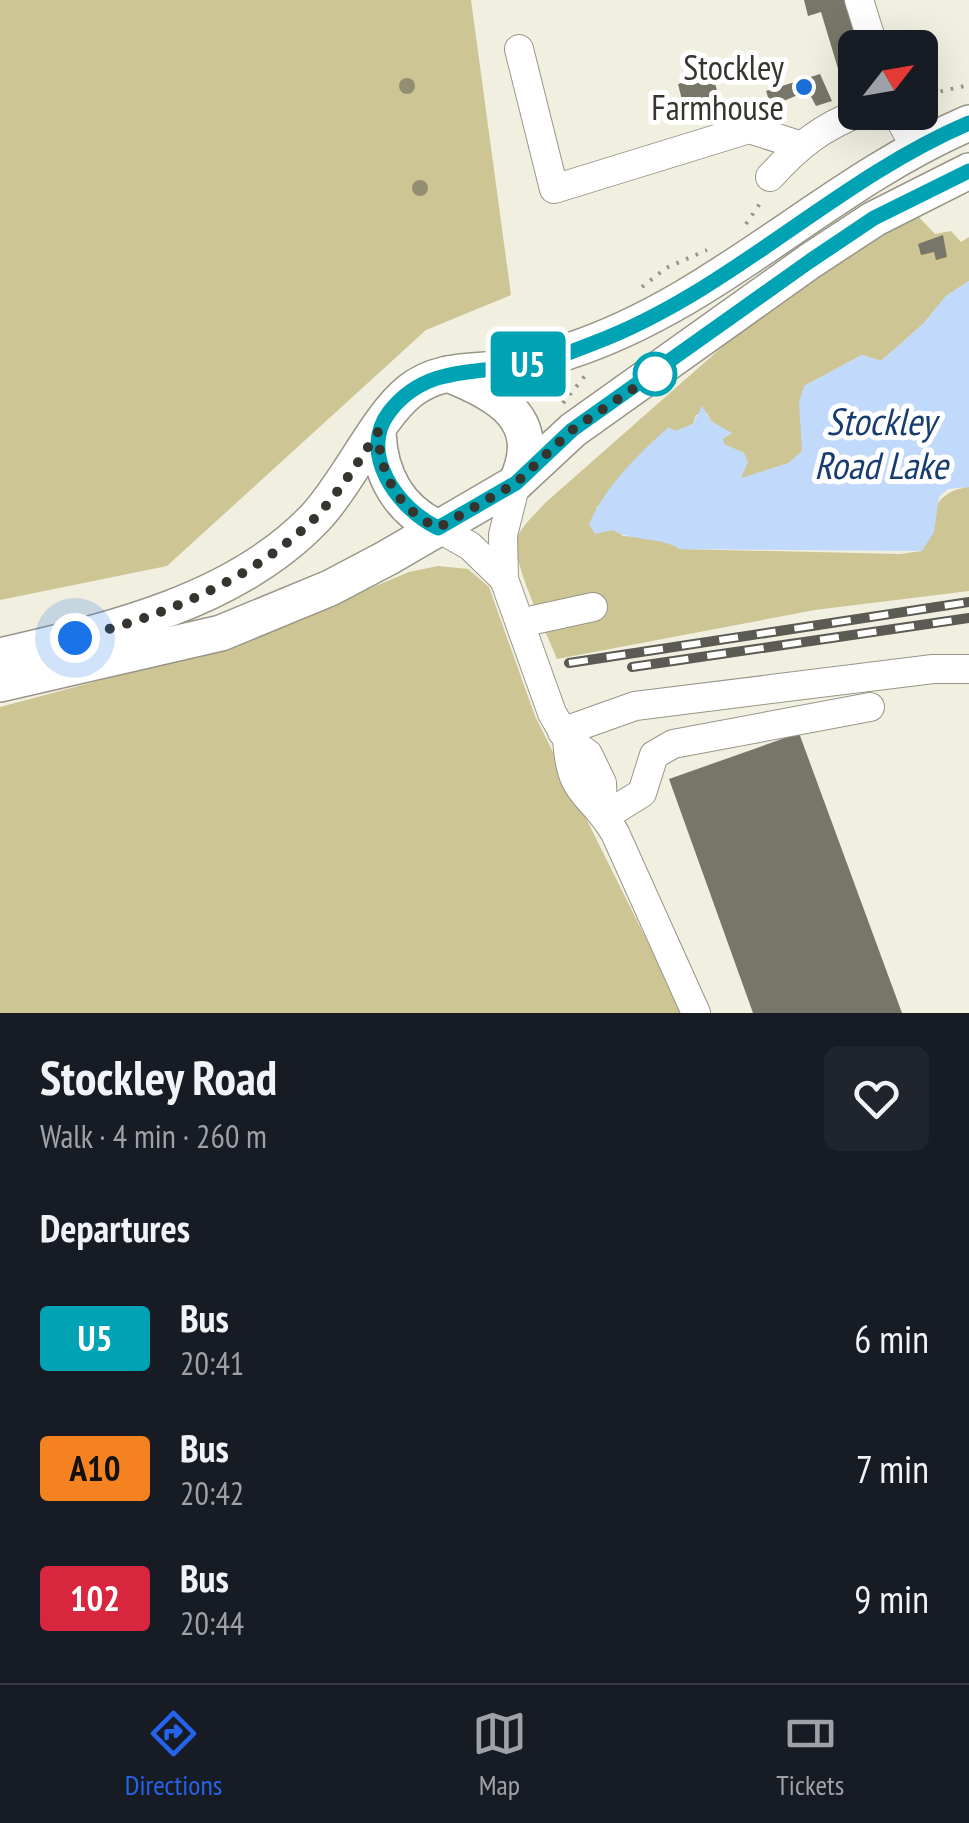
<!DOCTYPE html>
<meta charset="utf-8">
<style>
:root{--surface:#171b24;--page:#20242c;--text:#f1f3f6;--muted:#9ea1a6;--line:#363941;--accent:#2563eb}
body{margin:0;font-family:"PT Sans Narrow",sans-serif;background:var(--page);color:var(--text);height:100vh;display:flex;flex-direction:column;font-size:38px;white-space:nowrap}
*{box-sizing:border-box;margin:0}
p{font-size:32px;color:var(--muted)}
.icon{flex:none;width:55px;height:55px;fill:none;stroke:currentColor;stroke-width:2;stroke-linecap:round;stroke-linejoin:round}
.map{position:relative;height:1013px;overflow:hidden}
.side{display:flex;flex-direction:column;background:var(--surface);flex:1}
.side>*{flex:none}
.badge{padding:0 20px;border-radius:8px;font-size:35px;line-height:65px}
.needle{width:65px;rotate:59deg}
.controls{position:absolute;left:838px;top:30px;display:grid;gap:20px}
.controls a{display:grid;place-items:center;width:100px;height:100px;border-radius:15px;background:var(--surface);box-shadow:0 10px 40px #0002;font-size:50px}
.you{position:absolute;width:50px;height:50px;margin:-25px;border:8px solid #fff;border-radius:50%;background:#1a73e8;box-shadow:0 0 0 15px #1a73e833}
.map>.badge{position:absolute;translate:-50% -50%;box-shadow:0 0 0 5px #fff}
h2{padding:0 40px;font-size:38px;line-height:90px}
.round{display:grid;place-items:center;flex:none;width:105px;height:105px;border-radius:15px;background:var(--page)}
.headline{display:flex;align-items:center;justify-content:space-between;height:170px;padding:0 40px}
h1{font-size:48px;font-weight:800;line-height:75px}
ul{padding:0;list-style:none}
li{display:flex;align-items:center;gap:30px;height:130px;padding:0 40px}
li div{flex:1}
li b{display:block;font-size:38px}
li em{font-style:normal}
li .badge{min-width:110px;font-weight:700;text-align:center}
.dock{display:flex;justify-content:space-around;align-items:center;height:140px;border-top:2px solid var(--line);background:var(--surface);font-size:28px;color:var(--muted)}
.dock a{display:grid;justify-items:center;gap:5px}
.dock .current{color:var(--accent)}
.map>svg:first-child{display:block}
</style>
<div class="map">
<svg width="969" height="1013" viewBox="0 0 969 1013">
<rect width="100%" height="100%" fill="#f1efe0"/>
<g fill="#cec594">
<path d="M0 0H471L511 295 426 330 167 566 0 600Z"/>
<path d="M914 212 935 234 951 231 961 242 969 237V281L946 296 923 324 881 361 862 355 804 386 802 451 789 463 740 479 744 453 723 444V438L731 434 711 421 707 413 696 415 693 424 653 441 596 508 623 536 663 538 680 549 900 554 922 551C933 518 930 492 969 487V591L815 610 557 659C548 635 511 562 517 540 520 526 536 514 545 503L738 333Z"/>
<path d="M438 566 468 569 489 587 535 716 683 1013H0V707L240 643 409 572Z"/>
</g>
<path fill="#c1d9fb" d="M969 281V487L948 489 939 497 934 532 922 551 680 549C659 536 632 542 613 530L595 534 589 524C605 487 639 453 669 427L675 431 693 424 702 406 711 421 732 433 723 438 724 444 744 453 748 462 741 478 789 463 802 451 799 402 804 386 862 355 881 361 923 324 946 296Z"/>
<g fill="#787669">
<path d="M804 0H852L866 48H855V67L839 72 821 12 808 16Z"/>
<path d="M820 74 832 101 816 106 808 91 771 106 766 91Z"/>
<path d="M713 75 720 103 685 112 678 84Z"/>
<path d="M943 235 947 257 936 260 934 252 921 255 918 244Z"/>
<path d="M799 733 902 1013H753L669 779Z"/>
</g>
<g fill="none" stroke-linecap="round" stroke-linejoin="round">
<g stroke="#989688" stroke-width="30">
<g id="minor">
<path d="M859 0 874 48"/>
<path d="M519 49 554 189 749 129 799 145"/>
<path d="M896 112 917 151"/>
<path d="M770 177C798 146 822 127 861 112"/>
<path d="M516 483 503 535 504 579 552 713 567 739 588 754 602 783 603 812"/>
<path d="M438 528 470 546 504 579"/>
<path d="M520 623 593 607"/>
<path d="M562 732 635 706 933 669H969"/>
<path d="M567 739C571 799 589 789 615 833L696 1013"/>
<path d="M605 816 642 793 654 755 673 744 870 707"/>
</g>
</g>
<g stroke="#989688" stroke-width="38">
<g id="major">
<path d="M448 374C499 394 546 420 516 483"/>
<path d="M378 433C380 475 399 510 438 528"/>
<path d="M0 656C108 631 235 602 315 518 348 483 377 417 410 391 443 365 481 374 518 366 535 363 553 357 569 351 718 302 827 184 969 123"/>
<path d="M0 684 221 633 330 588 387 558 516 483 573 430 810 261 874 219 969 171"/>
</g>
</g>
<g stroke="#95948a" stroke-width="4" stroke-dasharray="2.5 8" stroke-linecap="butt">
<path d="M920 96 969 85"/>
<path d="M746 224 763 199"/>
<path d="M642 287 666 268 707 250"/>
<path d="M563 403 588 372"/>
</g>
<use href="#minor" stroke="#fff" stroke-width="28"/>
<use href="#major" stroke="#fff" stroke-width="35"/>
<g stroke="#5b5a53" stroke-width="10">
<g id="rail">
<path d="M569 663 969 602"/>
<path d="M632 667 969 618"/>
</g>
</g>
<use href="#rail" stroke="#fff" stroke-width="6" stroke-dasharray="19" stroke-linecap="butt"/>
</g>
<g fill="#938e71">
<circle cx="407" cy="86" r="8"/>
<circle cx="420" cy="188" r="8"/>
</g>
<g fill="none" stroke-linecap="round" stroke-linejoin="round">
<g stroke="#fff" stroke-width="22">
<path id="line" d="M969 123C840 178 739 283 609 337 579 349 546 363 514 367 467 373 423 369 390 411 357 453 398 509 438 528L516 483 572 430 810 261 874 218 969 171"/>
</g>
<use href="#line" stroke="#00a3b4" stroke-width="15"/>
<path stroke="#35342f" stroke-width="10" stroke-dasharray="0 18" d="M75 638C159 618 251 581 314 519 339 493 358 462 378 432 380 475 398 509 438 528L516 483 572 430 655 374"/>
</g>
<circle fill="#1d6ed9" stroke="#fff" stroke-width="4" cx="804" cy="87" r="10"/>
<circle fill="#fff" stroke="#00a3b4" stroke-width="5" cx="655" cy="374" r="20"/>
<g text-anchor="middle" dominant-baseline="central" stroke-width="10" stroke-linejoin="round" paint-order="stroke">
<g font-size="35" fill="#35342f" stroke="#fff" text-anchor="end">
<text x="784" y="67">Stockley<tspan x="784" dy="40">Farmhouse</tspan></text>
</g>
<g font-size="38" font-style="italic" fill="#183d70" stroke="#fff">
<text x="881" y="420">Stockley<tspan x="881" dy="44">Road Lake</tspan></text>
</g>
</g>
</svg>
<div class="controls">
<a><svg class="needle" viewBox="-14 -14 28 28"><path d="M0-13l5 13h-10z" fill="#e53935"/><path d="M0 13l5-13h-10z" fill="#9ea1a6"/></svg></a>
</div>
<div class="you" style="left:75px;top:638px"></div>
<b class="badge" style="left:528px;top:364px;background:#00a3b4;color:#fff">U5</b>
</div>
<section class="side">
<div class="headline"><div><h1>Stockley Road</h1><p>Walk · 4 min · 260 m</p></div><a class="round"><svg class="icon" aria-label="heart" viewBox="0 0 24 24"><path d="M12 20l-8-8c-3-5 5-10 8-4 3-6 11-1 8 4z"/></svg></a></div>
<h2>Departures</h2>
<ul>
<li><span class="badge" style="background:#00a3b4;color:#fff">U5</span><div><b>Bus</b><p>20:41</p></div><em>6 min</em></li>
<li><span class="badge" style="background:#f58220;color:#111">A10</span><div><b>Bus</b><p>20:42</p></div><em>7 min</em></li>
<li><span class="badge" style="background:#d7263d;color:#fff">102</span><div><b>Bus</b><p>20:44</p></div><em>9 min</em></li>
</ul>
</section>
<nav class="dock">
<a class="current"><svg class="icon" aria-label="directions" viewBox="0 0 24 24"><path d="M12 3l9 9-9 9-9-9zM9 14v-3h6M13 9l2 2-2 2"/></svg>Directions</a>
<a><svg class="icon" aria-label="map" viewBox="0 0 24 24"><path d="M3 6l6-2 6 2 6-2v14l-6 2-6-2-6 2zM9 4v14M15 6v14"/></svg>Map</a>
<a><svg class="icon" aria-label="tickets" viewBox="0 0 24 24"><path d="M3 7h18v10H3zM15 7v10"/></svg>Tickets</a>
</nav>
